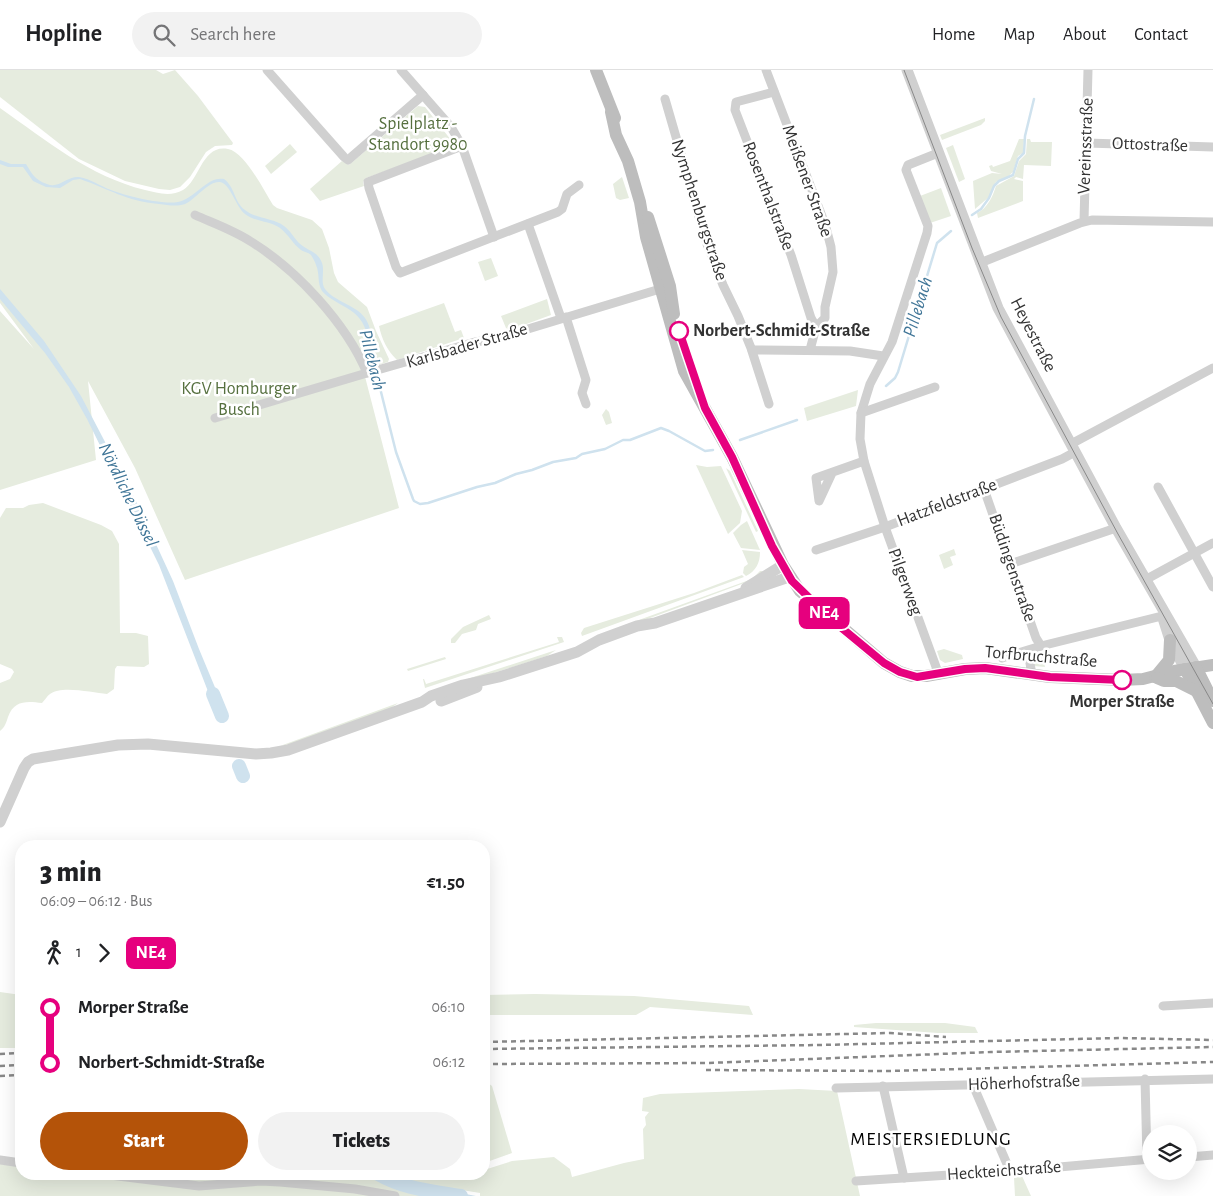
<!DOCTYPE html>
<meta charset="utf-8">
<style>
:root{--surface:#fff;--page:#f2f2f2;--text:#202124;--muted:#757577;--line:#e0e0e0;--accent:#b45309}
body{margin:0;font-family:"Alegreya Sans",sans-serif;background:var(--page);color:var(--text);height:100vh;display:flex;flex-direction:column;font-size:19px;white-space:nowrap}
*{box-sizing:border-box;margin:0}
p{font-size:16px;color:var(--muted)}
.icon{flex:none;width:28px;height:28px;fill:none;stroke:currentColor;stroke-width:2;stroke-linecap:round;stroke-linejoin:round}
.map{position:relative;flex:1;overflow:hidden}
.drawer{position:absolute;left:15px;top:770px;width:475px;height:340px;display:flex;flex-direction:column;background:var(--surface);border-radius:20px;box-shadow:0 5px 20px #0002}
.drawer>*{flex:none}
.badge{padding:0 10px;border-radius:8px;font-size:18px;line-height:32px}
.fabs{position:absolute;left:1142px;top:1055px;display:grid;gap:10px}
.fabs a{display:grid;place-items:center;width:55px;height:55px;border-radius:50%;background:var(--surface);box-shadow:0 5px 20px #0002;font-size:25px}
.map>.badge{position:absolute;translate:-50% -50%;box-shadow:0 0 0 2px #fff}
.legs{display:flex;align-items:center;gap:8px;height:55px;padding:0 25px;font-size:16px}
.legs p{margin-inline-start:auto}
.head{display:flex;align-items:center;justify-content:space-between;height:85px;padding:0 25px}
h1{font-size:28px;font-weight:800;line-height:38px}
.primary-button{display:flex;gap:10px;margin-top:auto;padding:10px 25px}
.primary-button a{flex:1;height:58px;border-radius:30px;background:var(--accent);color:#fff;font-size:20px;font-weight:800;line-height:58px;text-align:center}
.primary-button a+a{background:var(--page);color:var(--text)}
ul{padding:0 25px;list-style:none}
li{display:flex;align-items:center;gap:18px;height:55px;font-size:19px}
li i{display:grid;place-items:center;width:8px;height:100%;margin:0 6px;background:currentColor}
li i::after{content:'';width:12px;height:12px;margin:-6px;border:4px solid;border-radius:50%;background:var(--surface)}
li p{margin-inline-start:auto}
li:first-child i{background:linear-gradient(#0000 50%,currentColor 0)}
li:last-child i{background:linear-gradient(currentColor 50%,#0000 0)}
header{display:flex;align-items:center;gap:30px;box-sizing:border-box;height:70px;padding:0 25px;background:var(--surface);border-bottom:1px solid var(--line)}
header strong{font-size:24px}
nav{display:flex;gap:28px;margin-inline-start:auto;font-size:18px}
.search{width:350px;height:45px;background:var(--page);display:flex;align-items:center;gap:12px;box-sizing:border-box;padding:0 18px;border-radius:28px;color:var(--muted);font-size:19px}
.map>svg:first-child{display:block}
</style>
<header>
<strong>Hopline</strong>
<div class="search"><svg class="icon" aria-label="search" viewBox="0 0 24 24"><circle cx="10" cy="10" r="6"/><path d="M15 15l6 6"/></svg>Search here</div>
<nav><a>Home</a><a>Map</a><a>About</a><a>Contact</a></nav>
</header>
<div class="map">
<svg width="1213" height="1126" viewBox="0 0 1213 1126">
<rect width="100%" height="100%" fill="#fff"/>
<g fill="#e6ecdf">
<path d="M0 0H156L163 4 175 0 198 26 233 73 232 75 215 76 206 82 190 107 180 117 170 120 159 119 125 111 79 89 0 27Z"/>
<path d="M418 36 425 37 451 70 449 78 366 108 363 112 364 116 320 131 310 119 342 91 349 95Z"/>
<path d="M0 38C47 71 89 106 145 120 157 123 171 127 183 120 200 110 202 74 228 79 245 82 264 121 273 135L277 138 312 150 322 159 329 178 334 203 338 212 367 237 376 261 389 289 388 292 372 297 362 295 399 438 185 510 135 398 88 311 96 390 0 420V241L34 279 0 233Z"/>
<path d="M985 48V51L981 55 942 70 940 65Z"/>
<path d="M1019 69H1024L1023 83 1018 86 1013 102 1005 109 996 112 989 127 975 139 973 111 992 103 1002 104 991 101 989 96 992 95 993 97 1010 91Z"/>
<path d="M1027 69H1030L1031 72H1052L1051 96 1024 95 1023 109 1016 107 1014 109 1023 111V131L978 148 977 143C987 139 993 126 996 116L1014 106 1019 91 1026 84Z"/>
<path d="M290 74 297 82 271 104 265 96Z"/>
<path d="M953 75 965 109 959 112 946 78Z"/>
<path d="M622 107 629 128 620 130 616 128 613 114Z"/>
<path d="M941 118 951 146 930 153 920 126Z"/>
<path d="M491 188 498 206 485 211 478 192Z"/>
<path d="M547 229 551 245 510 260 506 258 501 246Z"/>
<path d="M444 233 455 262 461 260 464 268 397 290C387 280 382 270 379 256Z"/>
<path d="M858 320 856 336 807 351 804 338Z"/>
<path d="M606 339 609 342 612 353 606 355 602 345Z"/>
<path d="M696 395 707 397 721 396 742 441 740 453 728 464Z"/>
<path d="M726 398 730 401 758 461 756 462Z"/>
<path d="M43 433 101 455 112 461 119 474 120 563H136L148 566 149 594 144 597 117 596 115 599 114 619 107 624C93 623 62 615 50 624 47 626 45 630 42 633 27 631 14 630 8 647 6 653 5 657 0 661V613L10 609 14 602 12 599 0 594V448L6 438H23L29 435Z"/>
<path d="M747 451 760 480 741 478 733 463 741 455Z"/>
<path d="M954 479 956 485 950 487 953 495 944 499 939 485Z"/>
<path d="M742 480 760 482C760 493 756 501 746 506L743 503 744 497 748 494Z"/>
<path d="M760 501H763L755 509 626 557 625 555 752 509Z"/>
<path d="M742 505 744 507 582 566 581 563 584 558 694 523Z"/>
<path d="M489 545 491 549 478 554 476 560 462 564 455 573H451V569L463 557Z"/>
<path d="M557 567H562L564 572 425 618 423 609H424L426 614 559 572Z"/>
<path d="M944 579 962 585 963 589 945 593 940 590 937 581Z"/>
<path d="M556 580 547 586 444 619 443 617Z"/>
<path d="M1041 581 1045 597 1034 596C1033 589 1033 584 1041 581Z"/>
<path d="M445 587 446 589 408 601 407 599Z"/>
<path d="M398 633 391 638 295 673 280 676Z"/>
<path d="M0 922 21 925V978H0Z"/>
<path d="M535 924 634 926 749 936 753 945 650 937 636 945H484V925Z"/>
<path d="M876 953H945L975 957 978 963H938L854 957V955Z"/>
<path d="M484 1010 492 1016 512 1083 484 1093Z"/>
<path d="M799 1019 837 1021 860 1126H480V1123L425 1114 423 1126H0V1088L21 1091V1104H133L187 1114V1104H484V1100L512 1091 554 1087 570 1099 572 1107 624 1093 644 1089 643 1059 646 1055 645 1047 649 1042 642 1041 643 1028 660 1024Z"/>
<path d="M1022 1106 1031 1126H1015L1014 1108Z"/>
</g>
<g fill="#cfe2ee">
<path d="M0 90 11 94H26C32 104 35 110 47 114 59 119 67 106 79 107 91 109 100 116 111 120 126 126 163 135 178 132 196 128 207 106 224 109 235 117 234 132 245 140 256 149 273 148 284 156 290 160 294 168 299 173 307 181 318 181 322 193 325 201 320 212 325 219 335 232 356 235 365 248 374 261 373 285 378 300L374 301C368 279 372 254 350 240 343 235 327 228 322 221 317 213 320 204 316 195 315 192 313 188 311 185 308 182 304 182 301 180 293 174 288 164 280 158 270 151 255 152 245 144 236 137 230 113 220 112 208 111 196 129 185 134 176 137 168 135 159 134 126 131 109 119 80 109L73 110 60 118 46 117 33 111 23 97H8L0 94Z"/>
<path d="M0 219 44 271 81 326 138 435 173 511 199 579 224 639 216 642 159 495 87 349 69 317 45 283 0 229Z"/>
<path d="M373 1104H384L401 1112 423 1117V1123L394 1115Z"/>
<path d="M430 1117 476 1126H444L429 1123Z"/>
</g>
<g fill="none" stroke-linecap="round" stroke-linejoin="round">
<g stroke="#cfe2ee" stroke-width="2.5">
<path d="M972 145 981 139 989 128 994 116 999 111 1013 105 1018 89 1024 83 1025 66 1034 29"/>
<path d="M376 302 396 382 413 429 414 431 420 434 428 433 477 417 495 413 516 404 532 400 553 392 576 388 582 384 605 379 623 370H630L661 358 669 361 705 381 713 380"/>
<path d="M886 316 895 308 898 302 937 173 951 161"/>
<path d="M740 370 797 350"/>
</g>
<g stroke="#cfe2ee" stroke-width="14">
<path d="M213 624 222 646"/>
<path d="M239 696 243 706"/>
<path d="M378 1104C404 1119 432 1121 461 1126"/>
</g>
<g stroke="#d0d0d0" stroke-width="9">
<path d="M267 0 344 87 348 90 423 25"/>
<path d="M401 0 451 57 462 76 494 167"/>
<path d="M766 0 825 154 831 177 833 202 825 237V248L816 257 810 280"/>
<path d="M774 22 736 32 735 40 791 185 811 248 816 257"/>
<path d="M665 29 707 174 723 215 738 246 751 278 769 334"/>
<path d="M1087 73 1213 77"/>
<path d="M462 76 368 112 369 118 396 197 400 203 558 142 562 139 567 124 579 115"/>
<path d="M938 83 908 95 906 100 928 156 927 163 892 272 870 314 861 343 860 369 864 391 885 457 939 605"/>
<path d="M195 145C213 153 233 160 250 171 296 199 346 253 367 303L215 348"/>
<path d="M1084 151 1088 0"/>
<path d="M528 154 561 248"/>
<path d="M980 193 1080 153 1092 150 1213 152"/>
<path d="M566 247 586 310 582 323 586 334"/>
<path d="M752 280 850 281 883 286"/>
<path d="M367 303 475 272 488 270 518 262 660 219"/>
<path d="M861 343 935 317"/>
<path d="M1071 374 1213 298"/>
<path d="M832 403 819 431 816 408 864 391"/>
<path d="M1158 417 1213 517"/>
<path d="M984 419 1036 568 1041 576"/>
<path d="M816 480 885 457 1062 389 1075 382"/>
<path d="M1010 494 1116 458"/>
<path d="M1145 510 1213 473"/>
<path d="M1028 581 1032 605"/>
<path d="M1002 588 1041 576 1166 545"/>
<path d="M1163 936 1213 933"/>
<path d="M1145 1009 1147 1090"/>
<path d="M973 1015 1010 1101"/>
<path d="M883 1016 904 1108"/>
<path d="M836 1018 1213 1009"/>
<path d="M1189 1087 1213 1085"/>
<path d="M0 1090 21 1093"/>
<path d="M102 1104 199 1116 261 1111 280 1112 355 1119 395 1126"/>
<path d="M856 1111 1012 1101 1151 1089"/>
</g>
<g stroke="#d0d0d0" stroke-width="11">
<path d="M907 0 998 238 1116 458 1196 597"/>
<path d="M746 518 783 495"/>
<path d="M1163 548 1170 570 1185 599"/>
<path d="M441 631 477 617"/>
<path d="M0 752 24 698 28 692 33 689 118 675 148 674 256 684 271 683 288 680 422 632 431 626 463 615 499 607 577 582 599 570 637 556 655 553 789 507"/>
</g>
<g stroke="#bdbdbd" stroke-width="12">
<path d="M596 0 615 48"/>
<path d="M611 42 616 65 628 91 640 132 646 167 684 301 732 387 783 495 800 521 884 593 900 602 912 606H926L965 599 985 598 1050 607 1122 610 1143 609 1174 601 1213 595"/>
<path d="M648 147 670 216 674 244"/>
<path d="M1196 597 1213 631"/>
<path d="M1185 599 1213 653"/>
<path d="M1155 607 1169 590 1170 570"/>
<path d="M1157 608 1164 611H1176L1198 622"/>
</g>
<path stroke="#888" stroke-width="1" d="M904 0 972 178 1001 247 1118 464 1213 634"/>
<g stroke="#888" stroke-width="2.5" stroke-dasharray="5 4" stroke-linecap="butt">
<path d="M484 972 890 963 946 967"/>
<path d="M484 979 820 975 1120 968 1213 970"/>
<path d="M0 984 21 983"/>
<path d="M484 994 708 993 991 982 1213 977"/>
<path d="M0 996 21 995"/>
<path d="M706 1000 887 1001 1213 992"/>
<path d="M0 1006 21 1005"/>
</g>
</g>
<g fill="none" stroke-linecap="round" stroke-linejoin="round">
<g stroke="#fff" stroke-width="11">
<path id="line-1" d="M679 261 705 338 732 387 772 476 792 511 832 550 884 593 900 602 917 607 965 599 985 598 1050 607 1122 610"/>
</g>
<use href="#line-1" stroke="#e6007e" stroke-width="8"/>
</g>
<g fill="#fff" stroke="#e6007e" stroke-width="2.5">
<circle cx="679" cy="261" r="9"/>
<circle cx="1122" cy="610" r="9"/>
</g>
<g text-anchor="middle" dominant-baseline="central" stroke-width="5" stroke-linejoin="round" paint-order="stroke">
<g font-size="18" fill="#56703f" stroke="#fff">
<text x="418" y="54">Spielplatz -<tspan x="418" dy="21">Standort 9980</tspan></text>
<text x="239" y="319">KGV Homburger<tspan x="239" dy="21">Busch</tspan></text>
</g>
<g font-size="18" fill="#333" stroke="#fff">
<text transform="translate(1150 75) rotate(2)">Ottostraße</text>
<text transform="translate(1086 76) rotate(-88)">Vereinsstraße</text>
<text transform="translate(807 111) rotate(70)">Meißener Straße</text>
<text transform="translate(768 126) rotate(69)">Rosenthalstraße</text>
<text transform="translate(699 140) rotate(72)">Nymphenburgstraße</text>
<text transform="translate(1033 265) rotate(63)">Heyestraße</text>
<text transform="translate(467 276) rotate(-16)">Karlsbader Straße</text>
<text transform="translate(947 433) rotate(-21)">Hatzfeldstraße</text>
<text transform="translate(1012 498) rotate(71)">Büdingenstraße</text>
<text transform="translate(905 512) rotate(70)">Pilgerweg</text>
<text transform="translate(1041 587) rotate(5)">Torfbruchstraße</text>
<text transform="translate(1024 1013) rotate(-2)">Höherhofstraße</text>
<text transform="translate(1004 1101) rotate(-4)">Heckteichstraße</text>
</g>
<g font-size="18" font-weight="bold" fill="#333" stroke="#fff" text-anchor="start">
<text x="693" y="261">Norbert-Schmidt-Straße</text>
<text x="1122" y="632" text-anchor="middle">Morper Straße</text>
</g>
<g font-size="19" font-style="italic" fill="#3f7597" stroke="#fff">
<text transform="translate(918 237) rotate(-73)">Pillebach</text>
<text transform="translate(372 290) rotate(76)">Pillebach</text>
<text transform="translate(128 425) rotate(64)">Nördliche Düssel</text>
</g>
<g font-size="19" letter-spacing="1" fill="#000" stroke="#fff">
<text x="931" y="1069">MEISTERSIEDLUNG</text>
</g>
</g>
</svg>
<div class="fabs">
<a><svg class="icon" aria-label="layers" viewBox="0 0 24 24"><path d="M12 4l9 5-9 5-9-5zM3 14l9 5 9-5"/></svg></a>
</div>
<b class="badge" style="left:824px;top:543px;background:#e6007e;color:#fff">NE4</b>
<section class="drawer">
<div class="head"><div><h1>3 min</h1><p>06:09 – 06:12 · Bus</p></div><b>€1.50</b></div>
<div class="legs"><svg class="icon" aria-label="walk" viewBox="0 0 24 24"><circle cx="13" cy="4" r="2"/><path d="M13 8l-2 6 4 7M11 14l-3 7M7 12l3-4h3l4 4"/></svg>1<svg class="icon" aria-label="forward" viewBox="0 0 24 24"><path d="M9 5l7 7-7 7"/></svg><b class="badge" style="background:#e6007e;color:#fff">NE4</b></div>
<ul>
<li><i style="color:#e6007e"></i><b>Morper Straße</b><p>06:10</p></li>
<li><i style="color:#e6007e"></i><b>Norbert-Schmidt-Straße</b><p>06:12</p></li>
</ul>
<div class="primary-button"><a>Start</a><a>Tickets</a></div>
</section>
</div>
